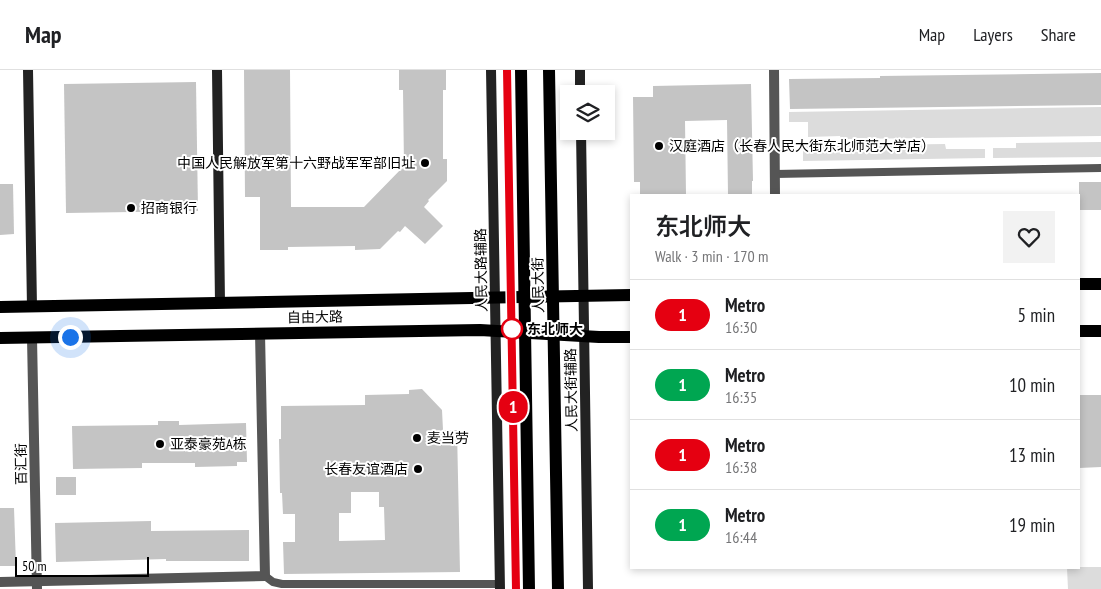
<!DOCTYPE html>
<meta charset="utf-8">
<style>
:root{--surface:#fff;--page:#f2f2f2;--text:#202124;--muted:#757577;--line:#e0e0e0}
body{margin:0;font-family:"PT Sans Narrow","Noto Sans SC",sans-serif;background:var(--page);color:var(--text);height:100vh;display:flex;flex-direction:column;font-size:19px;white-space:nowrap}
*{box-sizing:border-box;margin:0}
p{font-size:16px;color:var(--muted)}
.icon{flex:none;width:28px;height:28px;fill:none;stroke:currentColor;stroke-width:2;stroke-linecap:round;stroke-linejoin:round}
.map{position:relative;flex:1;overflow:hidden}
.drawer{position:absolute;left:630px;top:124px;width:450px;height:375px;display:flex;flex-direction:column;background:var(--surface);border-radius:0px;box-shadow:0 2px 8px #0003}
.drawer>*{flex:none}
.badge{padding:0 10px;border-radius:16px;font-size:18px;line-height:32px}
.controls{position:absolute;left:560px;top:15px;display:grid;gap:10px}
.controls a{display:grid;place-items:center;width:55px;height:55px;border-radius:0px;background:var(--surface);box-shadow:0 2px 8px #0003;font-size:25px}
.scale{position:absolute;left:15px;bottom:12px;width:134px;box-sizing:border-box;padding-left:5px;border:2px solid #000;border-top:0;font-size:14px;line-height:18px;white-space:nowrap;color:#000;-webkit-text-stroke:4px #fff;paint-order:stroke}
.you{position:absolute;width:25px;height:25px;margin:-12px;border:4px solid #fff;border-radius:50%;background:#1a73e8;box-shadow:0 0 0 8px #1a73e833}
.map>.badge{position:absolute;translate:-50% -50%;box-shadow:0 0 0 2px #fff}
.round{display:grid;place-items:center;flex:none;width:52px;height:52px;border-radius:0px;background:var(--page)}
.headline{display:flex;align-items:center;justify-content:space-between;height:85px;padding:0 25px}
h1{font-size:24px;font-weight:600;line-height:38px}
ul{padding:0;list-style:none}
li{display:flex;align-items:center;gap:15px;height:70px;padding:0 25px;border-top:1px solid var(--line)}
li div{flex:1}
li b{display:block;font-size:19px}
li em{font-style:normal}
li .badge{min-width:55px;font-weight:700;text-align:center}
header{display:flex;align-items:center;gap:30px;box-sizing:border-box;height:70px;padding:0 25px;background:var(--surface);border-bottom:1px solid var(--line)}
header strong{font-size:24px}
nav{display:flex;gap:28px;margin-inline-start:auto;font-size:18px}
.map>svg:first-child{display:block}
</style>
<header>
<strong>Map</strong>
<nav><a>Map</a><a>Layers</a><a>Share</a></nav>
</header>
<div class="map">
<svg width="1101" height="519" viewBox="0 0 1101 519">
<rect width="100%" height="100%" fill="#fff"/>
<g fill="#dcdcdc">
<path d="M1101 37V66L841 69 840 66 808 67V52H789V42Z"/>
<path d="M1101 72V87L993 88V78H1016V73Z"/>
<path d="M945 74 946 79H985V88L803 91V76Z"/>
<path d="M1079 497H1101V519H1068L1067 498Z"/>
</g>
<g fill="#c4c4c4" fill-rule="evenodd">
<path d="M244 0H290L291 137H364L404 96 403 20H399V0H446V20H443V89H447V111L428 130 429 131 424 137 443 156 425 174 405 156 400 162 398 161 380 179 355 180V176L288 177V180H260V127H245Z"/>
<path d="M1101 3V35L790 39 789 9 880 8V6Z"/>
<path d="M196 12 198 141 66 143 64 14Z"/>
<path d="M751 14 753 111H752V125H728L727 50 685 51 686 125H640V112H634L633 27H653V16Z"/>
<rect x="1079" y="112" width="22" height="28"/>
<path d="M0 114H13L14 164 0 165Z"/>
<path d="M422 319 442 340 443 360H457L460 502 284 504 283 472H295V444H283L282 423H280L279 369H281V336L365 335V325L409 324V320ZM351 422H379V437H384L385 470 339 471V443H351Z"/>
<path d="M1079 325H1101V397L1079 398Z"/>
<path d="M158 351H179V355L246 353 247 392H237V396L195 397V393H142V398L73 399 72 356 158 355Z"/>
<rect x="56" y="407" width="20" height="18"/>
<path d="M0 438H14L16 496H0Z"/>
<path d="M151 451V461L249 460V491H166V489L56 492 55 453Z"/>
</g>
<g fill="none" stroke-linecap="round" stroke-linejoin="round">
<g stroke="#555" stroke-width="8">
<path d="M775 104 1101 98"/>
<path d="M265 506 273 512 282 514H500"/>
</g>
<g stroke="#555" stroke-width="10">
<path d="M774 0 775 125"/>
<path d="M32 268 37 519"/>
<path d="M0 512 265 506 260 263"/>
</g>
<g stroke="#222" stroke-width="10">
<path d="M28 0 32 237"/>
<path d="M217 0 220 233"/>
<path d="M491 0 500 519"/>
<path d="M580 0V24"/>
<path d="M581 61 588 519"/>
</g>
<g stroke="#000" stroke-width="12">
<path d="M521 0 529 519"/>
<path d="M549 0 558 519"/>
<path d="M1079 214H1101"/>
<path d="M0 237 631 225"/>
<path d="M1079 261H1101"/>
<path d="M0 268 480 260 599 267H631"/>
</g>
</g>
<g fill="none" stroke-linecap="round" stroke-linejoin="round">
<g stroke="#fff" stroke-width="11">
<path id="line" d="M507 0 516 519"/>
</g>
<use href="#line" stroke="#e50011" stroke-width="8"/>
<path stroke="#000" stroke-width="5" stroke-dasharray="0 9" d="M70 267 480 260 510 262 512 259"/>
</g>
<g fill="#000" stroke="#fff" stroke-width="2">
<circle cx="659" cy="76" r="5"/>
<circle cx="425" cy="93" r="5"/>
<circle cx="131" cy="138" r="5"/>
<circle cx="417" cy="368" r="5"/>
<circle cx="160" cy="374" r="5"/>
<circle cx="418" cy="399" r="5"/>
</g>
<circle fill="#fff" stroke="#e50011" stroke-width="2.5" cx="512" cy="259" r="10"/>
<g text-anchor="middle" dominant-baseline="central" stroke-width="4" stroke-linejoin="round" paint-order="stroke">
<g font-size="14" fill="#000" stroke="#fff" text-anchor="start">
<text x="669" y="76">汉庭酒店（长春人民大街东北师范大学店）</text>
<text x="415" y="93" text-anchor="end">中国人民解放军第十六野战军军部旧址</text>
<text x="141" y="138">招商银行</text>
<text x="427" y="368">麦当劳</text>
<text x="170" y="374">亚泰豪苑A栋</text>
<text x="408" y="399" text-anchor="end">长春友谊酒店</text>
</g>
<g font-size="14" fill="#000" stroke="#fff">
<text transform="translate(481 200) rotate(-91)">人民大路辅路</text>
<text transform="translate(538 215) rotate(-91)">人民大街</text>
<text transform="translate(315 247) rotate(-1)">自由大路</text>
<text transform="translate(571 320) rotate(-91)">人民大街辅路</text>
<text transform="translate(21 394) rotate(-91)">百汇街</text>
</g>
<g font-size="14" font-weight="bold" fill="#000" stroke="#fff" text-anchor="start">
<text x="527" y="259">东北师大</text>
</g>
</g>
</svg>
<div class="controls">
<a><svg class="icon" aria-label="layers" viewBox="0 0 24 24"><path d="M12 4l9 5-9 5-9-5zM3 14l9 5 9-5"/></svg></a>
</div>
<div class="scale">50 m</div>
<div class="you" style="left:70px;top:267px"></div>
<b class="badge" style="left:513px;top:337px;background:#e50011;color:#fff">1</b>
<section class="drawer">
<div class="headline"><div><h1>东北师大</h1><p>Walk · 3 min · 170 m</p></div><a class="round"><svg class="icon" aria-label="heart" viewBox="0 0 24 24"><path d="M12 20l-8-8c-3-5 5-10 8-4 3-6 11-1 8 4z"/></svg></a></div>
<ul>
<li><span class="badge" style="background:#e50011;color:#fff">1</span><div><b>Metro</b><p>16:30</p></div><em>5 min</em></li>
<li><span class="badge" style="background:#00a651;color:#fff">1</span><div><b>Metro</b><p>16:35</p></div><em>10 min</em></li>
<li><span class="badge" style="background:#e50011;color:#fff">1</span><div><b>Metro</b><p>16:38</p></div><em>13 min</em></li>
<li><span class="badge" style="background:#00a651;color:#fff">1</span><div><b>Metro</b><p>16:44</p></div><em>19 min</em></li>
</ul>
</section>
</div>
